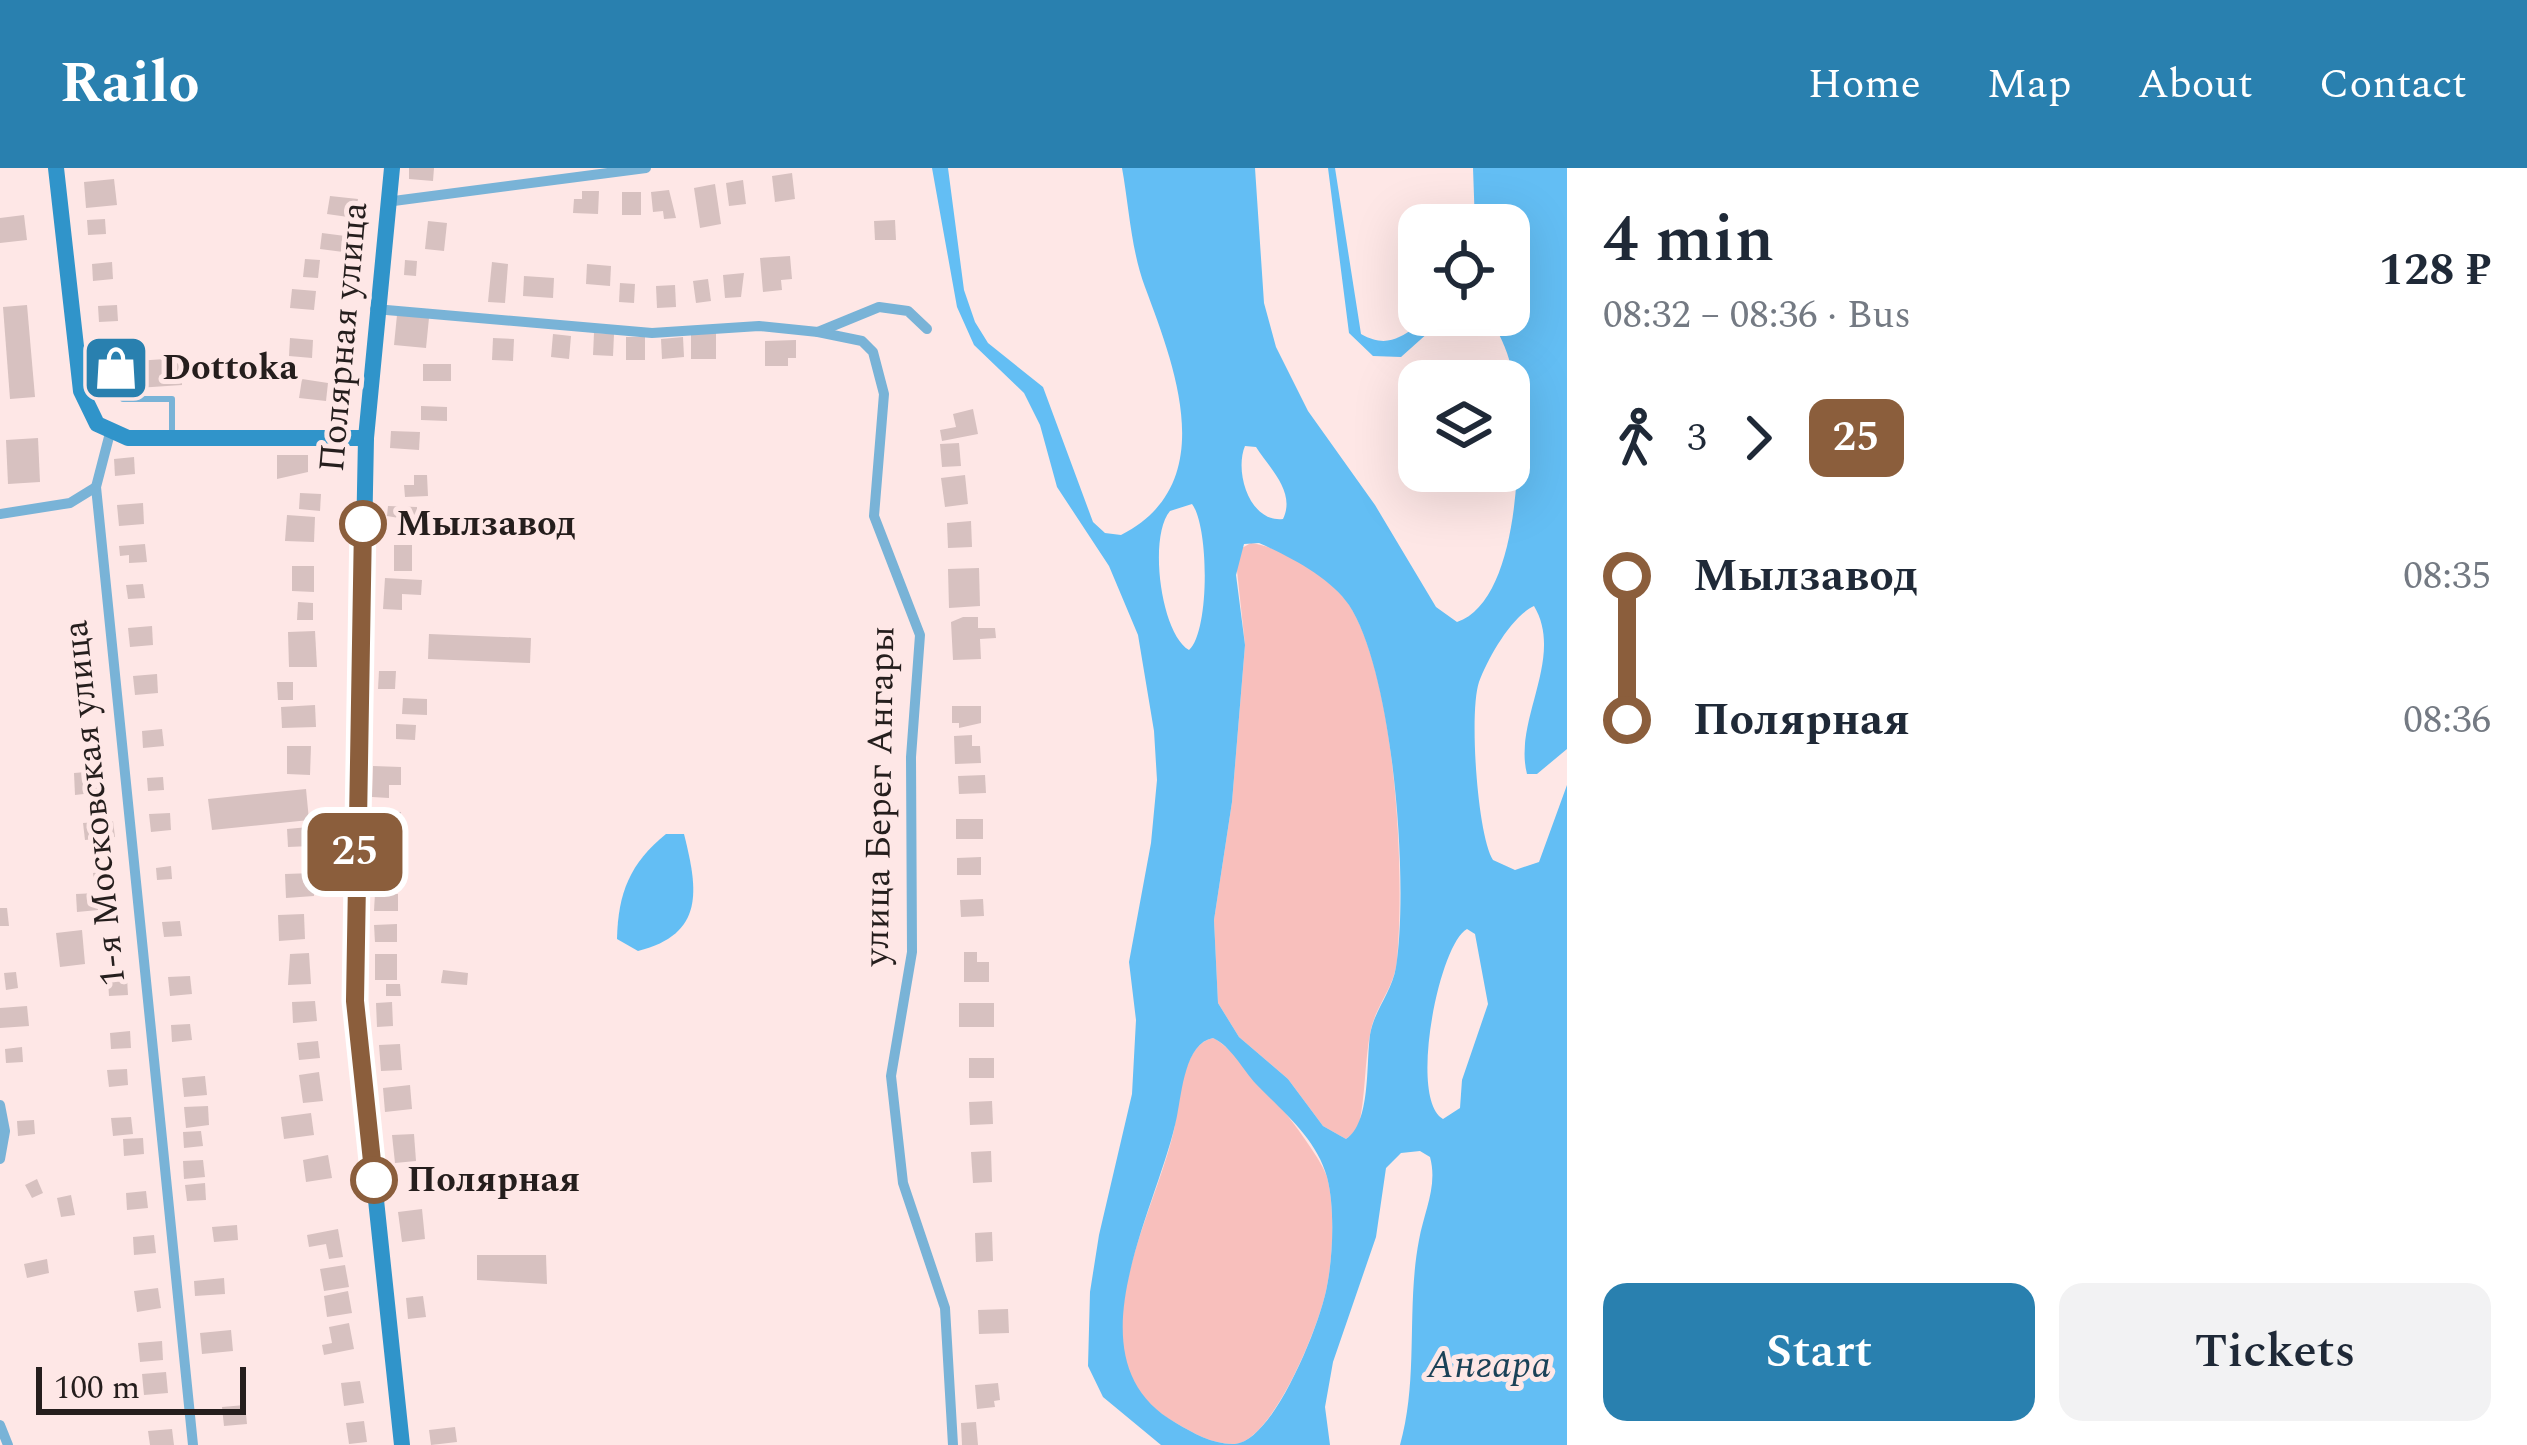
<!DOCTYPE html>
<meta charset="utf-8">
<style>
:root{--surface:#fff;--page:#f2f2f3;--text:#1f2937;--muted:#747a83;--accent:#2980af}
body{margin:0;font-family:Spectral,serif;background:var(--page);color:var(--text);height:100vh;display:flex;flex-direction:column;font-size:45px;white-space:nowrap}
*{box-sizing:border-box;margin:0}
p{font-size:39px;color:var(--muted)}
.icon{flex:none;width:66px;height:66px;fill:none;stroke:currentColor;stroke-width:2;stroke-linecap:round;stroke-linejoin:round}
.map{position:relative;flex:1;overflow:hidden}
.sheet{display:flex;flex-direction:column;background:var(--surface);width:960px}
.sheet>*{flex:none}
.badge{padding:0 24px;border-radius:18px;font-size:42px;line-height:78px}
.controls{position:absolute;left:1398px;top:36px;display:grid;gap:24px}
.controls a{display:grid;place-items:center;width:132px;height:132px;border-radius:24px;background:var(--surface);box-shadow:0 12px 48px #0002;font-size:60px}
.scale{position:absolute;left:36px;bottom:30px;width:210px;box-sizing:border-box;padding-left:12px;border:6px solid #251e1d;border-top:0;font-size:33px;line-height:42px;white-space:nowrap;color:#251e1d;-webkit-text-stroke:9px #fee7e6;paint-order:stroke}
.map>.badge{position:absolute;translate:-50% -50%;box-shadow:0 0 0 6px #fff}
.legs{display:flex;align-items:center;gap:18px;height:132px;padding:0 36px;font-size:39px}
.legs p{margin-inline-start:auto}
.overview{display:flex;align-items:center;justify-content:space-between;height:204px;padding:0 36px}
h1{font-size:66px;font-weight:600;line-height:90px}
.primary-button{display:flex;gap:24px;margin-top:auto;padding:24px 36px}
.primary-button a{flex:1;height:138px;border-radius:24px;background:var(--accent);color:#fff;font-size:48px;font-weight:600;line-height:138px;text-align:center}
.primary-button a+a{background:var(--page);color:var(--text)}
ul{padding:0 36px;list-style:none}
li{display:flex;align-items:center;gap:42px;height:144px;font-size:45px}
li i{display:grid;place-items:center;width:18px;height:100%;margin:0 15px;background:currentColor}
li i::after{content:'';width:30px;height:30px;margin:-15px;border:9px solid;border-radius:50%;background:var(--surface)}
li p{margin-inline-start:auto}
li:first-child i{background:linear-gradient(#0000 50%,currentColor 0)}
li:last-child i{background:linear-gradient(currentColor 50%,#0000 0)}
header{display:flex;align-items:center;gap:72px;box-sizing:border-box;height:168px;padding:0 60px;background:var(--accent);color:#fff}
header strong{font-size:57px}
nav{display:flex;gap:66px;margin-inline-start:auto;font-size:42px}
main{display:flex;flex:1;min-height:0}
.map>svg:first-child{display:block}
</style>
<header>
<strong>Railo</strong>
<nav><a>Home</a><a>Map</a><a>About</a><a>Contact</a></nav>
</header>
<main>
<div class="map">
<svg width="1567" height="1277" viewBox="0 0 1567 1277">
<rect width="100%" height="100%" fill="#fee7e6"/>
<g fill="#f8bfbc">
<path d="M1251 375C1281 378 1334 412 1350 438 1396 513 1405 705 1397 792 1395 818 1377 836 1371 861 1364 894 1366 929 1358 961L1346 971 1323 958 1288 911 1239 869 1218 835 1214 752 1232 634 1245 477 1236 393 1240 381Z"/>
<path d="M1213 870C1237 880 1319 982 1327 1009 1335 1039 1333 1088 1327 1118 1321 1154 1273 1273 1235 1276 1214 1277 1193 1265 1176 1255 1064 1192 1157 1047 1175 957 1180 931 1183 876 1213 870Z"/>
</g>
<g fill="#63bef4" fill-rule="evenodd">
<path d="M932 0H948L964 122 975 154 988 175 1043 219 1093 354 1105 365 1121 367C1222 316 1174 197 1145 119 1131 82 1129 38 1122 0H1255L1264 135 1276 179 1308 243 1375 337 1436 439 1457 454C1524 432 1524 255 1511 199 1507 180 1498 164 1489 147H1509V57H1475L1473 0H1567V581L1537 606H1527C1513 552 1565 490 1534 438 1511 449 1488 490 1479 514 1469 543 1477 666 1493 692L1515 702 1539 694 1567 617V1277H1400C1419 1210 1406 1140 1419 1072 1424 1044 1438 1018 1430 989L1420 983 1401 985 1386 1000 1376 1069 1333 1194 1325 1239 1330 1277H1161L1103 1229 1088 1198 1090 1124 1099 1067 1132 926 1136 852 1129 794 1151 675 1157 612 1154 563 1138 467 1109 398 1057 319 1040 257 1024 225 974 177 957 139ZM1245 278 1256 279C1270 301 1296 324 1283 351 1250 355 1234 304 1245 278ZM1192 336C1209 358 1210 463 1189 482 1161 466 1148 369 1170 343ZM1259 375C1289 388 1331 410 1349 437 1394 506 1409 717 1396 799 1392 824 1374 842 1370 867 1366 896 1371 955 1346 971L1323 958 1288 911 1239 869 1218 835 1214 752 1232 634 1245 477 1236 407 1244 376ZM1467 761 1475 766 1488 836 1462 912 1460 940 1443 951C1408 931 1439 776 1467 761ZM1213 870C1231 878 1243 902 1256 916 1283 944 1316 970 1327 1009 1335 1039 1333 1088 1327 1118 1321 1154 1274 1273 1235 1276 1214 1277 1193 1265 1176 1255 1065 1192 1159 1040 1177 948 1182 924 1185 875 1213 870Z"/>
<path d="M1328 0H1335L1361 166C1401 189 1413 147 1448 147L1401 189 1373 188 1349 165Z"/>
<path d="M666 666H684C698 722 705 766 638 783L617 771C618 725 630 695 666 666Z"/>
</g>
<g fill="#d7c1c0">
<path d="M409 0H434L433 13 409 11Z"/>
<path d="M792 5 795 31 775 34 772 8Z"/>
<path d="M114 11 117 37 86 40 84 14Z"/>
<path d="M743 12 746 36 729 38 726 15Z"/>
<path d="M715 16 721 56 700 60 694 20Z"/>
<path d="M669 22 676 50 664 51 663 43 653 44 651 24Z"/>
<path d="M582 23H599L598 46 573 45 574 31H582Z"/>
<rect x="622" y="24" width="19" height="23"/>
<path d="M330 28 358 31 355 50 327 46Z"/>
<path d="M24 47 27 72 0 75V50Z"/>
<path d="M105 51 106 66 88 67 87 52Z"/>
<path d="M895 52 896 72H875L874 53Z"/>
<path d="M428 53 447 55 444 83 425 81Z"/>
<path d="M322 65 353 69 351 85 320 81Z"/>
<path d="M790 88 792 111 781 112 782 122 763 124 760 90Z"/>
<path d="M305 91 320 92 318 110 303 109Z"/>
<path d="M405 92 417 93 416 108 404 107Z"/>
<path d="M112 94 113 111 93 113 92 96Z"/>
<path d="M492 94 508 96 505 135 488 134Z"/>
<path d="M587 96 611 98 610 118 586 116Z"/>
<path d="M744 105 741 129 725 130 723 107Z"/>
<path d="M524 108 554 110 553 130 523 128Z"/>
<path d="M708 111 711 133 696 135 693 113Z"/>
<path d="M620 115 635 116 634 135 619 134Z"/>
<path d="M675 117 676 139 657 140 656 118Z"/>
<path d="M292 121 316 123 314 142 290 140Z"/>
<path d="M27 137 35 229 10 231 3 139Z"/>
<path d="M117 137 118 153 99 154 98 138Z"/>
<path d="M397 147 429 150 426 180 394 177Z"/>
<rect x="691" y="163" width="25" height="28"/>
<path d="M594 165 614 166 613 188 593 187Z"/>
<path d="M553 166 571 168 569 191 551 189Z"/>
<rect x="626" y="169" width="19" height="23"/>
<path d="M683 169 684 189 662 191 661 171Z"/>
<path d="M290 170 313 172 312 190 289 188Z"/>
<path d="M493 170 514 171 513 193 492 192Z"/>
<path d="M796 172V190H788V198H765V173Z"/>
<path d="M180 190 182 217 107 222 106 195Z"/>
<rect x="423" y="196" width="28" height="17"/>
<path d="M302 211 328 215 326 233 299 230Z"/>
<path d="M421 238 447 239V253L421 252Z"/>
<path d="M973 241 978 266 942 273 940 262 956 259 953 246Z"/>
<path d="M391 263 420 264 419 282 390 280Z"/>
<path d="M38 270 40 314 8 316 6 272Z"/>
<path d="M959 275 961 298 942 299 940 276Z"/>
<path d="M277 287H308V304L277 311Z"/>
<path d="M134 289 135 306 115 308 114 291Z"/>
<path d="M414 307H427L428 328 405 329 404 317H414Z"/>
<path d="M965 307 968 336 945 339 941 310Z"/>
<path d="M300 325 321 326 320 343 299 341Z"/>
<path d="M143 335 144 356 119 358 117 337Z"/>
<path d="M388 338 417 339V347H429V355L387 348Z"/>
<path d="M287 347 315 349 314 374 285 373Z"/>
<path d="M971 353 972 379 948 380 947 355Z"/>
<path d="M145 376 147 394 129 395V387L120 388 119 378Z"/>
<rect x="394" y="377" width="18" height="26"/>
<path d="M292 398H314V424L292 423Z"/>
<path d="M979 400 980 438 949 440 948 401Z"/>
<path d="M385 410 422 412 421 427 402 426V442L383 441Z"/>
<path d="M143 416 145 430 128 431 126 417Z"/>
<path d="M298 434 313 435V452H297Z"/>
<path d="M963 449H978V460H995L996 470 980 471 981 491 953 492 951 454Z"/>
<path d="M152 458 153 477 130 479 128 460Z"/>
<path d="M315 463 317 499H289L288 464Z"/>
<path d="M429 466 531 470 530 495 428 491Z"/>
<path d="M379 503H396L395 521H378Z"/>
<path d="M157 506 158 525 135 527 133 508Z"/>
<path d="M277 514H293V532H278Z"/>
<path d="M403 530 427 531V547L402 546Z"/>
<path d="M315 537 316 559 282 560 281 539Z"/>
<path d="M952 538H981V555L959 560V555H952Z"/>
<path d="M396 556 416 557 415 572 396 571Z"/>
<path d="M162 561 164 578 143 580 142 563Z"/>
<path d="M972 567V578H980L981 595 955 596 954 568Z"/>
<path d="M287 578H311L310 607 287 606Z"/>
<path d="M373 598 401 599V617H389V630L372 629Z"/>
<path d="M99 603 101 624 75 627 74 605Z"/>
<path d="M985 607 986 625 959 626 958 608Z"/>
<path d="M163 609 164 622 148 623 147 610Z"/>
<path d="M306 621 309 652 212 662 208 631Z"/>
<path d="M373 643 401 644 400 658 372 656Z"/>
<path d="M170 645 171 662 151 664 149 646Z"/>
<rect x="956" y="651" width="27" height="20"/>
<path d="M113 653 115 669 85 672 83 655Z"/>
<path d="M309 659 311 678 288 679 287 661Z"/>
<path d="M373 680 399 681V699L373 698Z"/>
<path d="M981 689V707H957V690Z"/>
<path d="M171 698 172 711 157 712 156 700Z"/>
<path d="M113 703 114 719 95 721 93 705Z"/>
<path d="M313 705 314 728 286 730 285 706Z"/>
<path d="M97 725 98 742 77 744 76 726Z"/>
<path d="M375 725 398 726V743H374Z"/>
<path d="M983 731 984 748 961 749 960 732Z"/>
<path d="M0 740H7L9 758H0Z"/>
<path d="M304 746 305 771 279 773 278 747Z"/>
<path d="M180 753 182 768 164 769 162 754Z"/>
<path d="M397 756V774H375L374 757Z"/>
<path d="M82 762 85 796 60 799 56 765Z"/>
<path d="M964 784H977V794H989V814H964Z"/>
<path d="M309 785 311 816 288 817 290 786Z"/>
<rect x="375" y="786" width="22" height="26"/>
<path d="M443 802 468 805 467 817 441 815Z"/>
<path d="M16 804 18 820 6 822 4 805Z"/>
<path d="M190 808 192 826 170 828 168 809Z"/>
<path d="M127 810 128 827 109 828 108 812Z"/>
<path d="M386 816H400L401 828H386Z"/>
<path d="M315 833 317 853 293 855 292 834Z"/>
<path d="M392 834 393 858 377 859 376 835Z"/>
<rect x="959" y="835" width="35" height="24"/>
<path d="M27 838 29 858 0 860V840Z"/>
<path d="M190 856 192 872 172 874 171 857Z"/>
<path d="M130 863 131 880 111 881 110 865Z"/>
<path d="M318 873 320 890 299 892 297 875Z"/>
<path d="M400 876 402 902 381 903 379 877Z"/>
<path d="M22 879 23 894 6 895 5 881Z"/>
<rect x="969" y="890" width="25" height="20"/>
<path d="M127 901 128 917 109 919 107 902Z"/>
<path d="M319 904 323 933 303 935 299 907Z"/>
<path d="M205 908 207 927 184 929 182 910Z"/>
<path d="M410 917 412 941 385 944 383 920Z"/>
<path d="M992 933 993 956 970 957 969 934Z"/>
<path d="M208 938 209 957 186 960 184 939Z"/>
<path d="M311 945 314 967 284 971 281 949Z"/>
<path d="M131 949 133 966 113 968 111 950Z"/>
<path d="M34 952 35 966 18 968 17 953Z"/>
<path d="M201 963 203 978 184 980 183 964Z"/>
<path d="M414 966 416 993 395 995 392 967Z"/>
<path d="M143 970 144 986 124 988 123 971Z"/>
<path d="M991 983 992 1014 973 1015 971 984Z"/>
<path d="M328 987 332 1010 306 1014 303 992Z"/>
<path d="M203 992 205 1009 184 1011 183 993Z"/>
<path d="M37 1011 43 1025 32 1030 25 1017Z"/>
<path d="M205 1015 206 1032 187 1033 185 1017Z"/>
<path d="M146 1023 148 1040 127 1042 126 1025Z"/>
<path d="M71 1027 75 1047 61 1049 57 1030Z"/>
<path d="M422 1041 425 1071 402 1074 398 1044Z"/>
<path d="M237 1057 238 1072 214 1074 212 1059Z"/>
<path d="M338 1061 343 1089 329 1091 326 1076 309 1079 307 1067Z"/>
<path d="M992 1064 993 1093 976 1094 975 1065Z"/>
<path d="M154 1067 156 1085 134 1087 133 1069Z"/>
<path d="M477 1087H546L547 1116 477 1112Z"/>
<path d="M47 1091 49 1105 27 1110 24 1096Z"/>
<path d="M345 1097 349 1119 324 1123 320 1101Z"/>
<path d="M224 1110 225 1126 195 1128 194 1113Z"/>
<path d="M158 1120 161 1140 137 1144 134 1123Z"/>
<path d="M348 1123 352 1145 327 1149 324 1128Z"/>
<path d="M423 1128 426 1149 408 1151 406 1130Z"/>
<path d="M1008 1141 1009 1165 979 1166 978 1142Z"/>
<path d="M349 1155 354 1181 324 1187 322 1177 332 1175 329 1159Z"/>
<path d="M231 1162 233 1183 202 1186 200 1165Z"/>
<path d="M162 1173 163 1192 140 1194 138 1175Z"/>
<path d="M166 1204 168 1225 144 1227 142 1206Z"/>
<path d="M360 1213 364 1235 344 1238 341 1215Z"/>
<path d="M998 1215 1000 1232 994 1233 995 1239 977 1241 975 1217Z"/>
<path d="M245 1237 247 1256 224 1258 222 1239Z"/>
<path d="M364 1253 367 1274 349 1276 346 1255Z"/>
<path d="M976 1254 978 1277H962L961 1255Z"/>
<path d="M455 1259 457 1274 431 1277 429 1262Z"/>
<path d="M172 1261 174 1277H150L148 1263Z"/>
</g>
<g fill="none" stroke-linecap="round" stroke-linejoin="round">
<path stroke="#79b3d7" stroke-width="6" d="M123 231H172V267"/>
<g stroke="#79b3d7" stroke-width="10">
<path d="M386 34 646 0"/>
<path d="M375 141 652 165 759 158 818 164 879 139 908 143 927 161"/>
<path d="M818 164 862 173 873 184 884 226 874 348 920 467 911 589 912 784 891 908 903 1015 945 1140 953 1277"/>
<path d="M110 265 96 319 193 1277"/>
<path d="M0 346 70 335 96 319"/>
<path d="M0 937 5 963 0 991"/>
<path d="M0 1257 8 1277"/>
</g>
<g stroke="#3094ca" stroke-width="16">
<path d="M56 0 81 223 97 256 128 270H366"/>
<path d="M392 0 366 270 355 834 402 1277"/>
</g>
</g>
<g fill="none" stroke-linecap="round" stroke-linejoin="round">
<g stroke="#fff" stroke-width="27">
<path id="line-1" d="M363 356 355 833 374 1012"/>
</g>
<use href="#line-1" stroke="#8b5e3c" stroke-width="18"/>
</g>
<defs>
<g id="shop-square" transform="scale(3.45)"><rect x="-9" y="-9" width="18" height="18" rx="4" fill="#2980af" stroke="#fee7e6"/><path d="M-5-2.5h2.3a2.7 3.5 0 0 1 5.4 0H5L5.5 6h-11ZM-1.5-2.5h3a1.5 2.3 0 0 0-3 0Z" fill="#fff"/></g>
</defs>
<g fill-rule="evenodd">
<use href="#shop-square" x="116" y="200"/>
</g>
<g fill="#fff" stroke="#8b5e3c" stroke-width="6">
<circle cx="363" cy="356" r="21"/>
<circle cx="374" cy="1012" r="21"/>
</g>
<g text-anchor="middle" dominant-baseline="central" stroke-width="10" stroke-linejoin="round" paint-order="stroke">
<g font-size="36" fill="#251e1d" stroke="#fee7e6">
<text transform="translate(344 169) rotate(-85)">Полярная улица</text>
<text transform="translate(880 628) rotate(-89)">улица Берег Ангары</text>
<text transform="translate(95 635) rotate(-96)">1-я Московская улица</text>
</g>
<g font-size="36" font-weight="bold" fill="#251e1d" stroke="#fee7e6" text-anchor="start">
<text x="162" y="200">Dottoka</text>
</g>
<g font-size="36" font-weight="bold" fill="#251e1d" stroke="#fee7e6" text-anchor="start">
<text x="396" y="356">Мылзавод</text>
<text x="407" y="1012">Полярная</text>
</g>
<g font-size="39" font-style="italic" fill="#1b4258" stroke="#fee7e6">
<text x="1489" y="1197">Ангара</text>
</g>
</g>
</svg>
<div class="controls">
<a><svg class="icon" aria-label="locate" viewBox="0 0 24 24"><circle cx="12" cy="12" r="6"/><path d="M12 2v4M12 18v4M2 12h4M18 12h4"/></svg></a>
<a><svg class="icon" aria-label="layers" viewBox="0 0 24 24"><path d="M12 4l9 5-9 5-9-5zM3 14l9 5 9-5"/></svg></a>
</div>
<div class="scale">100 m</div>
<b class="badge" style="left:355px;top:684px;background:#8b5e3c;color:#fff">25</b>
</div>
<section class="sheet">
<div class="overview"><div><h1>4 min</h1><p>08:32 – 08:36 · Bus</p></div><b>128 ₽</b></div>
<div class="legs"><svg class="icon" aria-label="walk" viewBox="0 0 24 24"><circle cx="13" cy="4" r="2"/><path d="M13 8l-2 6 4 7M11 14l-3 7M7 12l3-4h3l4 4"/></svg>3<svg class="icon" aria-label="forward" viewBox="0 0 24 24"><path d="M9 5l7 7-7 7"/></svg><b class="badge" style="background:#8b5e3c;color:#fff">25</b></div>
<ul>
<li><i style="color:#8b5e3c"></i><b>Мылзавод</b><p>08:35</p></li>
<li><i style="color:#8b5e3c"></i><b>Полярная</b><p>08:36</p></li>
</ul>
<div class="primary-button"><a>Start</a><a>Tickets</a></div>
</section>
</main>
